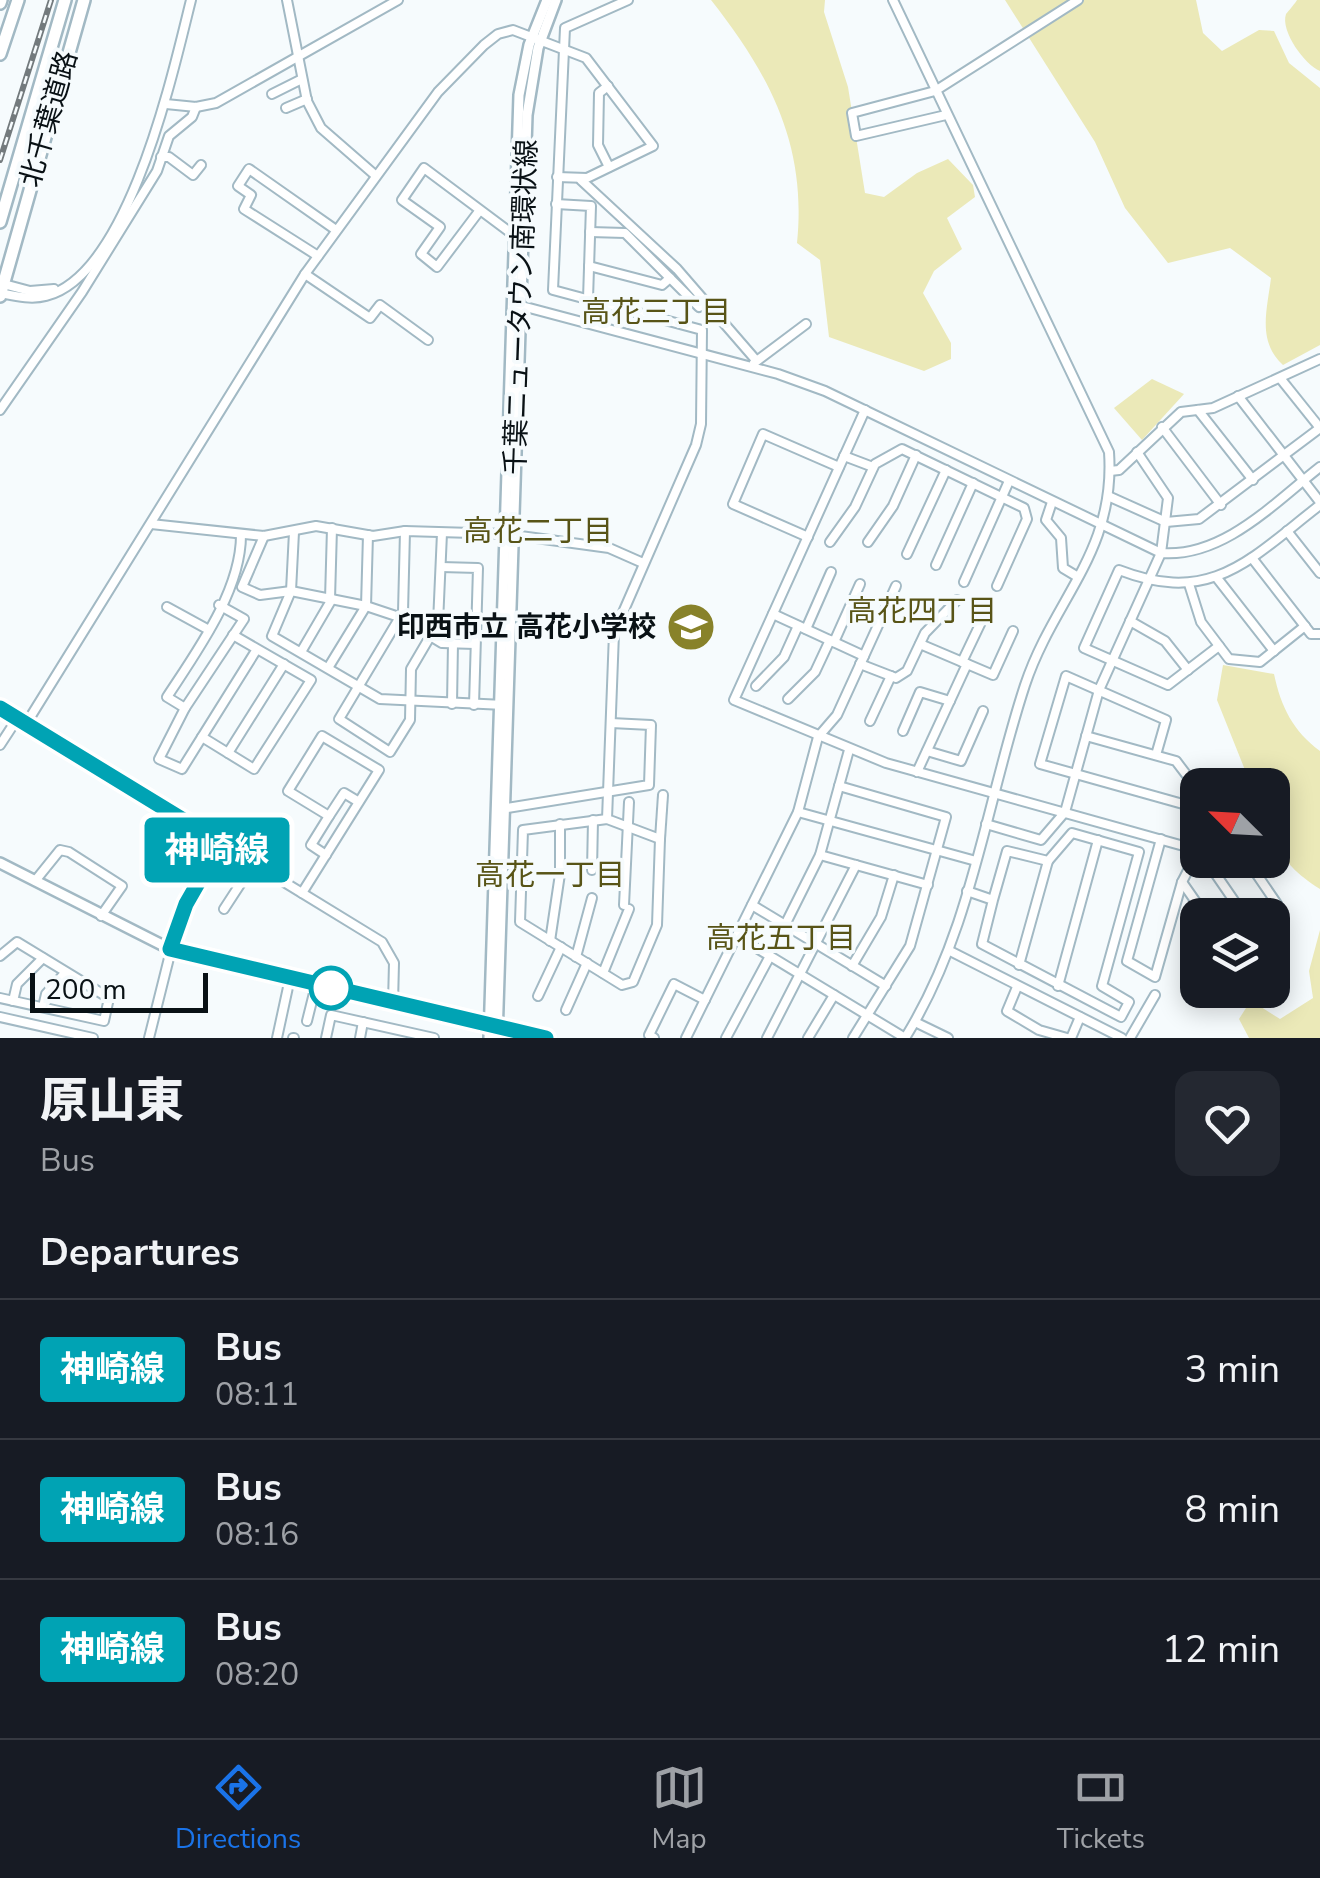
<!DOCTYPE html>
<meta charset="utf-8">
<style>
:root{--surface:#171b24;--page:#242831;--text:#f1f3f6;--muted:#9ea1a6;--line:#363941;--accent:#1a73e8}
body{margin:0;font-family:"Nunito Sans","Noto Sans JP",sans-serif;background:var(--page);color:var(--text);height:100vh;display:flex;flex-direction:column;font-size:38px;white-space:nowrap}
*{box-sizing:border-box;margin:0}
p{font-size:32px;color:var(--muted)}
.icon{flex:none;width:55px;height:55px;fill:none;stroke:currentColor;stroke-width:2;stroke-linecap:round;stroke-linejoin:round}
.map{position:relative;height:1038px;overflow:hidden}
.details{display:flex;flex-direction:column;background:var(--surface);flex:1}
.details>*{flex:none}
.badge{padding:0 20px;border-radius:8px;font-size:35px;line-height:65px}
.needle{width:65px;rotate:294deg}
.tools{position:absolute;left:1180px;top:768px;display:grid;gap:20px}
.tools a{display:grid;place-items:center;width:110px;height:110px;border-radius:20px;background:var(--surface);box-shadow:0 5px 25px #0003;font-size:50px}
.scale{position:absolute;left:30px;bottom:25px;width:178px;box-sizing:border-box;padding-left:10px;border:5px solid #091115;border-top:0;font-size:28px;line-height:35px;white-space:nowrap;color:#091115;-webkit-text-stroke:8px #f6fbfd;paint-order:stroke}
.map>.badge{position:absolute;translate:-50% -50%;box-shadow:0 0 0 5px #fff}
h2{padding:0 40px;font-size:38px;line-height:90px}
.round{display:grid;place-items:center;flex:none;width:105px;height:105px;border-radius:20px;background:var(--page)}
.summary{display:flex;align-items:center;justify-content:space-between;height:170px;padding:0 40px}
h1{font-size:48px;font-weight:800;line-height:75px}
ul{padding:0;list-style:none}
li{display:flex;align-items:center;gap:30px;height:140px;padding:0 40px;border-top:2px solid var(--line)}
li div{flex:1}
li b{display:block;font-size:38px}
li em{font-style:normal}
li .badge{min-width:110px;font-weight:700;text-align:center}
.menu{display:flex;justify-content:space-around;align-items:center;height:140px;border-top:2px solid var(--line);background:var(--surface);font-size:28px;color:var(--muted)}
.menu a{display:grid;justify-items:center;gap:5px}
.menu .current{color:var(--accent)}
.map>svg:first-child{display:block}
</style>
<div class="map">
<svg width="1320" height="1038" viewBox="0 0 1320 1038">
<rect width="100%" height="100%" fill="#f6fbfd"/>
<g fill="#ebe9b8">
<path d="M711 0H825L824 12 848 87 865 193 884 197 917 173 948 159 973 185 975 197 947 218 962 249 934 271 923 293 951 343V359L924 371 829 337 820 260 797 243C807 145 770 75 711 0Z"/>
<path d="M1005 0H1196L1203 33 1222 51 1259 30 1274 31 1289 63 1320 88V345L1283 365C1257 341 1267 311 1271 278L1230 248 1168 263 1125 208 1095 142Z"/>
<path d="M1297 0H1320V71C1305 65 1280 31 1286 14 1287 13 1297 1 1297 0Z"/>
<path d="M1152 379 1184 394 1142 440 1114 408Z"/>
<path d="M1223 665 1274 674C1281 707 1293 731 1320 751V889C1273 859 1272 838 1272 785H1251L1217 700Z"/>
<path d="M1320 930V1038H1249L1239 1019 1246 1008 1258 1005 1280 1019 1313 998 1309 971Z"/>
</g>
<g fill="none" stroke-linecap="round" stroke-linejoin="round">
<g stroke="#a2b9c4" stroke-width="12">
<g id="minor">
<path d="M287 0 307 101 321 128 375 175"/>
<path d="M893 0 1109 452C1116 552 1054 598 1025 685 986 803 972 931 905 1038"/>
<path d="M608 86 599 93 598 145 609 167"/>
<path d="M272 94 302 79"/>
<path d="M166 104 196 107 216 103 398 0"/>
<path d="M286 108 307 99"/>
<path d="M946 115 856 136 852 113 935 91 1078 0"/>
<path d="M161 157H169L193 175 201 165"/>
<path d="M581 180 677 269 755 359"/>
<path d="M556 204 591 206 588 299"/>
<path d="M480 210 437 267 421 254 440 227 402 200 424 168 515 236"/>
<path d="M590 232 625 233 699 307 706 303"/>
<path d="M318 256 244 209 251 195 238 186 249 169 336 230"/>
<path d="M589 266 662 285 670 278"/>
<path d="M305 274 370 318 380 305 428 340"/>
<path d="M0 283 30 291 54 289"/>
<path d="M0 293C15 296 31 300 46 296 129 275 173 72 191 0"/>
<path d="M518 305 778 374 825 391 1161 553C1223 558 1274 503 1320 467"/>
<path d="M754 363 806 324"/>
<path d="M1280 378 1320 428"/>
<path d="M1238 396 1320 502"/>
<path d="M0 410 82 292 157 171 169 136 192 117 196 107"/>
<path d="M865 410 734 700 886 763 1198 850"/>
<path d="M1198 410 1253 480"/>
<path d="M1162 427 1221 505"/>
<path d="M844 456 873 467"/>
<path d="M1110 471 1119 470 1181 412 1213 408 1320 359"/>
<path d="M1108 496 1166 522 1199 519 1320 428"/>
<path d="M1052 502 1046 520 1061 538 1063 568 1078 577"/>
<path d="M151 524 264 536 316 526 373 536 405 531 506 534 609 548 643 563"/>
<path d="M405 531 403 612 339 719 390 752 410 720 411 669 438 623 442 533"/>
<path d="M1287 531 1320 573"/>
<path d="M294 532 291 591 272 636 380 699 504 705"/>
<path d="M264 536 242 587 260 595 291 591 366 606 399 617 442 643 475 644"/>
<path d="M808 537 733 504 763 434 839 467"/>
<path d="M830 542 855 507 875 464 902 449 1024 508 1027 519 997 586"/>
<path d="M868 542 893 506 916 455"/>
<path d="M907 554 946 470"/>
<path d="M1252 558 1311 634H1320"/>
<path d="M936 565 973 483"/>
<path d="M441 567 478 568 474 705"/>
<path d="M1217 578 1274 651"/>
<path d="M964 582 1009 481"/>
<path d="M1189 584 1201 622 1229 659 1260 662 1305 626"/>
<path d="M330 599 332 528"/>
<path d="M219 605 244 619 185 708 167 697C197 651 241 591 241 535"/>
<path d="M167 607 209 630"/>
<path d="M1130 621 1165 641 1188 670"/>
<path d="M806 629 831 572"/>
<path d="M233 635 311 680 254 769 202 737 257 649"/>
<path d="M834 642 860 584"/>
<path d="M920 644 993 675 1013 631"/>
<path d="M1219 646 1168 685 1084 648 1119 570C1212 606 1250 559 1320 505"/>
<path d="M301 652 332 599"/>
<path d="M864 656 896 586"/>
<path d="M962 662 984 616"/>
<path d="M860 664 896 678 907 671 925 633 957 600"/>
<path d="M328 668 366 606 368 535"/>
<path d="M756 686 784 657 798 626"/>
<path d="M788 699 815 672 830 640"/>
<path d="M452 704 453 643"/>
<path d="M0 708 382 942 394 963 393 1003"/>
<path d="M185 708 159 759 182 769 202 737"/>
<path d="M870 721 891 676"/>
<path d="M26 724 305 274 438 92 484 45 498 34 513 30 586 58 653 146 587 178 557 177"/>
<path d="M903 731 920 692 950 701"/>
<path d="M1086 736 1176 761 1198 790"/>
<path d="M0 745 17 719"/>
<path d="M927 751 961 761 983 711"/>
<path d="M228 753 284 664"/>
<path d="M1156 755 1166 720 1066 676 1040 764 1190 806 1198 800"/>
<path d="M917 772 967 664"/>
<path d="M839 786 946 817 910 946 853 1038"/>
<path d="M501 809 649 785 651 725 611 723"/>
<path d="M798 812 976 861"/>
<path d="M607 819 660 839 657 925 633 982 622 985 520 922 523 830 607 819 614 633 696 445 701 424 702 330 553 290 565 28 628 0"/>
<path d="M986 824 1041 840 1065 812 1099 690 1161 553 1168 498 1137 452"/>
<path d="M660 839 663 795"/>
<path d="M1161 839 1127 961 1155 977 1182 882 1198 851"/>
<path d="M326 855 311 845 329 816"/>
<path d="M820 855 928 885"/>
<path d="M1206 860 1239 908V915"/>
<path d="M592 870 593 820"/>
<path d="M35 881 60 850 69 852 122 886 101 916"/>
<path d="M1182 882 1205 915"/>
<path d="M967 891 993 900 982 944 1121 1017 1129 1002 1102 986 1139 852 1072 833 1048 861 1007 851 993 900"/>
<path d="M302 893 379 770 322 736 288 791 329 816 344 793 359 802"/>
<path d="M624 905 629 802"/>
<path d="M752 905 886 986"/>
<path d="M224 909 254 863"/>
<path d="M1240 911 1269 914 1277 904 1247 860"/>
<path d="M785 925 820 855 849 750"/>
<path d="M737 936 905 1038"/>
<path d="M550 941 560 874V824"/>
<path d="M1198 946 1192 967 1198 965"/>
<path d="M950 951 1122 1038"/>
<path d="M0 956 17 942 109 998 104 1021 0 998"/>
<path d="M576 957 592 898"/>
<path d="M1019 965 1048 861"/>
<path d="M852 966 881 917 894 875"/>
<path d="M603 973 629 909"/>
<path d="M1058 986 1098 840"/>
<path d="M1017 987 1007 1011 1039 1030 1067 1038"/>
<path d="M538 996 561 947"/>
<path d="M13 1001 17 984 43 958"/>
<path d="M43 1007 46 994 65 973"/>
<path d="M566 1010 587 963"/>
<path d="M0 1017 93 1038"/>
<path d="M307 1021 316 985"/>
<path d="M915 1022 948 1038"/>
<path d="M149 1038 179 918 221 843"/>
<path d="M277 1038 290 978"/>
<path d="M293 1038H294"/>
<path d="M326 1038 331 1015 434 1038"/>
<path d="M360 1038 363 1022"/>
<path d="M654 1038 649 1035 674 984 705 1000"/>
<path d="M686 1038 798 812 818 737 837 715 864 656 773 614"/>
<path d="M726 1038 770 956"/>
<path d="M767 1038 856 865"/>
<path d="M808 1038 834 995"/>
<path d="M1071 1038 1080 1017"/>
<path d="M1130 1038 1155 995"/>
</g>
</g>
<g stroke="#a2b9c4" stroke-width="14">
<g id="major">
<path d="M0 863 170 949 546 1038"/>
<path d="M489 1038 519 95 529 45 547 0"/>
<path d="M497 1038 527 115 538 48 556 0"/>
</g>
</g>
<g stroke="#a2b9c4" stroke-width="16">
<g id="highway">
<path d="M0 3 1 0"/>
<path d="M0 54 18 0"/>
<path d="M0 222 65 0"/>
<path d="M0 296 84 0"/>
</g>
</g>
<use href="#minor" stroke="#fff" stroke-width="8"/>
<use href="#major" stroke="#fff" stroke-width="9"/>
<use href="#highway" stroke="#fff" stroke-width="11"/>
<g stroke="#737a7d" stroke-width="6">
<path id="rail" d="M0 160 51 0"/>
</g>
<use href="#rail" stroke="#f6fbfd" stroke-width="2.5" stroke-dasharray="8" stroke-linecap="butt"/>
</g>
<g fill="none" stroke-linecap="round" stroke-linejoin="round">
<g stroke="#fff" stroke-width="22">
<path id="line" d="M0 708 221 843 186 904 170 949 546 1038"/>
</g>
<use href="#line" stroke="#00a3b4" stroke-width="15"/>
</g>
<defs>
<g id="school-disc" transform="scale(2.5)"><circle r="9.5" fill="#88822a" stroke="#f6fbfd"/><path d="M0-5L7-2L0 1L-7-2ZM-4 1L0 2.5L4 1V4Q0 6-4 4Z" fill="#fff"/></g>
</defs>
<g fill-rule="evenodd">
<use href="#school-disc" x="691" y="627"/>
</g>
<circle fill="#fff" stroke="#00a3b4" stroke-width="5" cx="331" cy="988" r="20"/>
<g text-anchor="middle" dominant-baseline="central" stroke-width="8" stroke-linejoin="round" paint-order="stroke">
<g font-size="28" fill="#091115" stroke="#f6fbfd">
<text transform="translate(49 119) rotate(-74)">北千葉道路</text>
<text transform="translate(521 307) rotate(-88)">千葉ニュータウン南環状線</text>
</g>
<g font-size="28" font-weight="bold" fill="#091115" stroke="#f6fbfd" text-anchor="end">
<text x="656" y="627">印西市立 高花小学校</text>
</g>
<g font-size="30" fill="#585417" stroke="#f6fbfd">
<text x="656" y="312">高花三丁目</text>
<text x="538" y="531">高花二丁目</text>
<text x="922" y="611">高花四丁目</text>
<text x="550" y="875">高花一丁目</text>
<text x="781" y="938">高花五丁目</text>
</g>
</g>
</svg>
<div class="tools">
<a><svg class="needle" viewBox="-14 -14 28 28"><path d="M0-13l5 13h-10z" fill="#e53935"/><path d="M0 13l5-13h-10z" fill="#9ea1a6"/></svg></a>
<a><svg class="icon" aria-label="layers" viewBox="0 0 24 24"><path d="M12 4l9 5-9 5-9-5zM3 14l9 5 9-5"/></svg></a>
</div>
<div class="scale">200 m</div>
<b class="badge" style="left:217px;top:850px;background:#00a3b4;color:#fff">神崎線</b>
</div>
<section class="details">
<div class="summary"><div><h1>原山東</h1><p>Bus</p></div><a class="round"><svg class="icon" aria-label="heart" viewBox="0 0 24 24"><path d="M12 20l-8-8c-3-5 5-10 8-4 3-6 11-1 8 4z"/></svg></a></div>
<h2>Departures</h2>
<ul>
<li><span class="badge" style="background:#00a3b4;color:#fff">神崎線</span><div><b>Bus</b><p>08:11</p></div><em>3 min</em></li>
<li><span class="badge" style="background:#00a3b4;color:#fff">神崎線</span><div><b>Bus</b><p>08:16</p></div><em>8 min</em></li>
<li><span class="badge" style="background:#00a3b4;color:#fff">神崎線</span><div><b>Bus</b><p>08:20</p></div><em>12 min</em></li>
</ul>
</section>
<nav class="menu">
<a class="current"><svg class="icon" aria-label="directions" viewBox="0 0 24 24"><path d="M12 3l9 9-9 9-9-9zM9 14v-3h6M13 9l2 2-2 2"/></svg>Directions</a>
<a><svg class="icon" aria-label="map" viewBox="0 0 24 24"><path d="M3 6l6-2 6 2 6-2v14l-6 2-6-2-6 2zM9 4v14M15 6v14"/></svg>Map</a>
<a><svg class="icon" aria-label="tickets" viewBox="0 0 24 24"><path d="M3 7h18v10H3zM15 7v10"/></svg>Tickets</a>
</nav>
